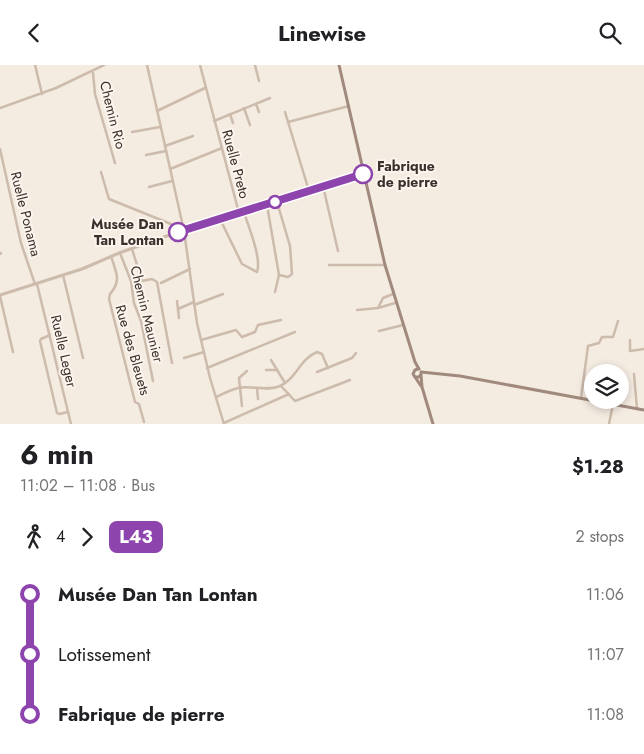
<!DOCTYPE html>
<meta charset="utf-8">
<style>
:root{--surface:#fff;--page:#f6f6f6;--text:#202124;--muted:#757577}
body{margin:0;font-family:Jost,sans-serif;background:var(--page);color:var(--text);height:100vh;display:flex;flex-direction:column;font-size:19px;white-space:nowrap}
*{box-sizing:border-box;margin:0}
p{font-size:16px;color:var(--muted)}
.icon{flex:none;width:28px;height:28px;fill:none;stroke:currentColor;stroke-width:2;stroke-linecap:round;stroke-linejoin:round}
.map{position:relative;height:359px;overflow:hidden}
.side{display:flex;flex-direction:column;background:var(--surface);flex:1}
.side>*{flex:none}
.badge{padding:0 10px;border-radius:8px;font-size:18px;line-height:32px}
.controls{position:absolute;left:584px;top:299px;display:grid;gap:10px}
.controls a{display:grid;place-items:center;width:45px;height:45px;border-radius:50%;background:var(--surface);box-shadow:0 2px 8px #0003;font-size:25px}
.map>.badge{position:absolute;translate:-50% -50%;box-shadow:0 0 0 2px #fff}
.legs{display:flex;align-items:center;gap:8px;height:55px;padding:0 20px;font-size:16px}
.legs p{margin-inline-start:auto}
.headline{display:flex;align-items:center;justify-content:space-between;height:85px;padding:0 20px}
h1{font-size:28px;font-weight:700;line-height:38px}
ul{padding:0 20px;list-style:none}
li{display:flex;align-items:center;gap:18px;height:60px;font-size:19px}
li i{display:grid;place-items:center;width:8px;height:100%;margin:0 6px;background:currentColor}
li i::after{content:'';width:12px;height:12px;margin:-6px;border:4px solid;border-radius:50%;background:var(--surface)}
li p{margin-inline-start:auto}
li:first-child i{background:linear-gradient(#0000 50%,currentColor 0)}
li:last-child i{background:linear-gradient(currentColor 50%,#0000 0)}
header{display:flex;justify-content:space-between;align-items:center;height:65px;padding:0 20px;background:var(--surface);font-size:22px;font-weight:700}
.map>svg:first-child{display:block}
</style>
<header><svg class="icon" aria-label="back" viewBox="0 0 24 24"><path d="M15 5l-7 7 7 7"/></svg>Linewise<svg class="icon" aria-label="search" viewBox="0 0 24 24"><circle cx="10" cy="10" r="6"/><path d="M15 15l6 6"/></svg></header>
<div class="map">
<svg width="644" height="359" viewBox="0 0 644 359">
<rect width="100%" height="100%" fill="#f4ebe1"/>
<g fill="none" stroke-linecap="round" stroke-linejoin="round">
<g stroke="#cdbbac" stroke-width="2.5">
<path d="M35 0 42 29"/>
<path d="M147 0 184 166 197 258 210 313 224 359"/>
<path d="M200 0 239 148"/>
<path d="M255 0 259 16"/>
<path d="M93 8 95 29 115 98"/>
<path d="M256 39 259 47"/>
<path d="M0 43 56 23 104 0"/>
<path d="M244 43 250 60"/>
<path d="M157 46 205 23"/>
<path d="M285 47 309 126"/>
<path d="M230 49 233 58"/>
<path d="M214 56 270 33"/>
<path d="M288 57 349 41"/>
<path d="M132 67 160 62"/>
<path d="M165 81 193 71"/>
<path d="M0 84 21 178 35 219"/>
<path d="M146 90 166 86"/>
<path d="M170 104 222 83"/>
<path d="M101 107 109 134 176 161 178 167"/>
<path d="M323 121 338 186"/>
<path d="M149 122 172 116"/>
<path d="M277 137 290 181 292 209 288 212 279 210"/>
<path d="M267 140 279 210 275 227"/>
<path d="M220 154 242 199 257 207C262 193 248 161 244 147"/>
<path d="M132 184 142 216 152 214 157 217 172 298"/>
<path d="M120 188 131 216 134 238 141 256 153 316"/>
<path d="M0 189 1 188"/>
<path d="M111 191C116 208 122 215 110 229L109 234 135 337 139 339 144 357"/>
<path d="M329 200H385"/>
<path d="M63 210 83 293"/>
<path d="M161 218 190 204"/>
<path d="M37 219 71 359"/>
<path d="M0 231 13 287"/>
<path d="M177 236 179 253"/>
<path d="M194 240 223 229"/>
<path d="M378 243 383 233 393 229"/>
<path d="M178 244 194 237"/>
<path d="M357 245 378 243 395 238"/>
<path d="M379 266 403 260"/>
<path d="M50 270 41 274 40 276 57 348 59 349 68 347"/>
<path d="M201 275 236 265 242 272 255 267 258 260 281 255"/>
<path d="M630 275V286L644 284"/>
<path d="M184 293 204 287"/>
<path d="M271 295 285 318"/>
<path d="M207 303 295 267"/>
<path d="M266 305H277"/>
<path d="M317 307 352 293 356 288"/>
<path d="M634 309 637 344"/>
<path d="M281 321 295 336 350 315"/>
<path d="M257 323 258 334"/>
<path d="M620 329 623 324 622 309"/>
<path d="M216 332C223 329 230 325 238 323 251 320 267 327 280 321 296 314 300 294 317 287L322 289 328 303"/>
<path d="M581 333 588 281 599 278 602 272H613L618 256"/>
<path d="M618 340 619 335"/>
<path d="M242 341 239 313 247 306"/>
<path d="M224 358 289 329"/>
<path d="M609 359 613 339"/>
</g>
<path stroke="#cdbbac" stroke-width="3" d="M0 230 82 204 119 188 178 167 364 109"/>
<g stroke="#a18a7d" stroke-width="3">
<path d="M339 0 385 200 415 297 419 304"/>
<path d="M418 304 415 305 413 309 421 321"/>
<path d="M421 307 460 311 644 345"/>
<path d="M421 310 422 322 433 359"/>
<path d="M415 312H419L421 309"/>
</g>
</g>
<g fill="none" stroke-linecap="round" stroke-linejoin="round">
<g stroke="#fff" stroke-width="11">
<path id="line-1" d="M178 167 363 109"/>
</g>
<use href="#line-1" stroke="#8e44ad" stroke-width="8"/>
</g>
<g fill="#fff" stroke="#8e44ad" stroke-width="2.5">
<circle cx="363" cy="109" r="9"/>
<circle cx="275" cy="137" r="6"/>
<circle cx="178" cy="167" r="9"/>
</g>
<g text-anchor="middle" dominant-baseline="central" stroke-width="4" stroke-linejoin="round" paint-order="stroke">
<g font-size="14" fill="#3b302b" stroke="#fbf5ee">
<text transform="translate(113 50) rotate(76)">Chemin Rio</text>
<text transform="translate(236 99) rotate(75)">Ruelle Preto</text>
<text transform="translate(26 149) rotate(76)">Ruelle Ponama</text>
<text transform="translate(147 249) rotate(76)">Chemin Maunier</text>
<text transform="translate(133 285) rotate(74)">Rue des Bleuets</text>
<text transform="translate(64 286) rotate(77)">Ruelle Leger</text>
</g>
<g font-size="14" font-weight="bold" fill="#3b302b" stroke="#fbf5ee" text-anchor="start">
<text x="377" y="101">Fabrique<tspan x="377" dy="16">de pierre</tspan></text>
<text x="164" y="159" text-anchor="end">Musée Dan<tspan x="164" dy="16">Tan Lontan</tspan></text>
</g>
</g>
</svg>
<div class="controls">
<a><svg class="icon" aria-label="layers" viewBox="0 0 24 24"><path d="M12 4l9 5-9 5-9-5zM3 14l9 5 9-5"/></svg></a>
</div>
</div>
<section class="side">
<div class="headline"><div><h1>6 min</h1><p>11:02 – 11:08 · Bus</p></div><b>$1.28</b></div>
<div class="legs"><svg class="icon" aria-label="walk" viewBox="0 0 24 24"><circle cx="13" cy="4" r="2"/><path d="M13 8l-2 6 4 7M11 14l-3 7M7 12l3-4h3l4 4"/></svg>4<svg class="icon" aria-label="forward" viewBox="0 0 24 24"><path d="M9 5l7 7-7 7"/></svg><b class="badge" style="background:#8e44ad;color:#fff">L43</b><p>2 stops</p></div>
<ul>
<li><i style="color:#8e44ad"></i><b>Musée Dan Tan Lontan</b><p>11:06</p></li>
<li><i style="color:#8e44ad"></i><span>Lotissement</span><p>11:07</p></li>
<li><i style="color:#8e44ad"></i><b>Fabrique de pierre</b><p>11:08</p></li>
</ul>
</section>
